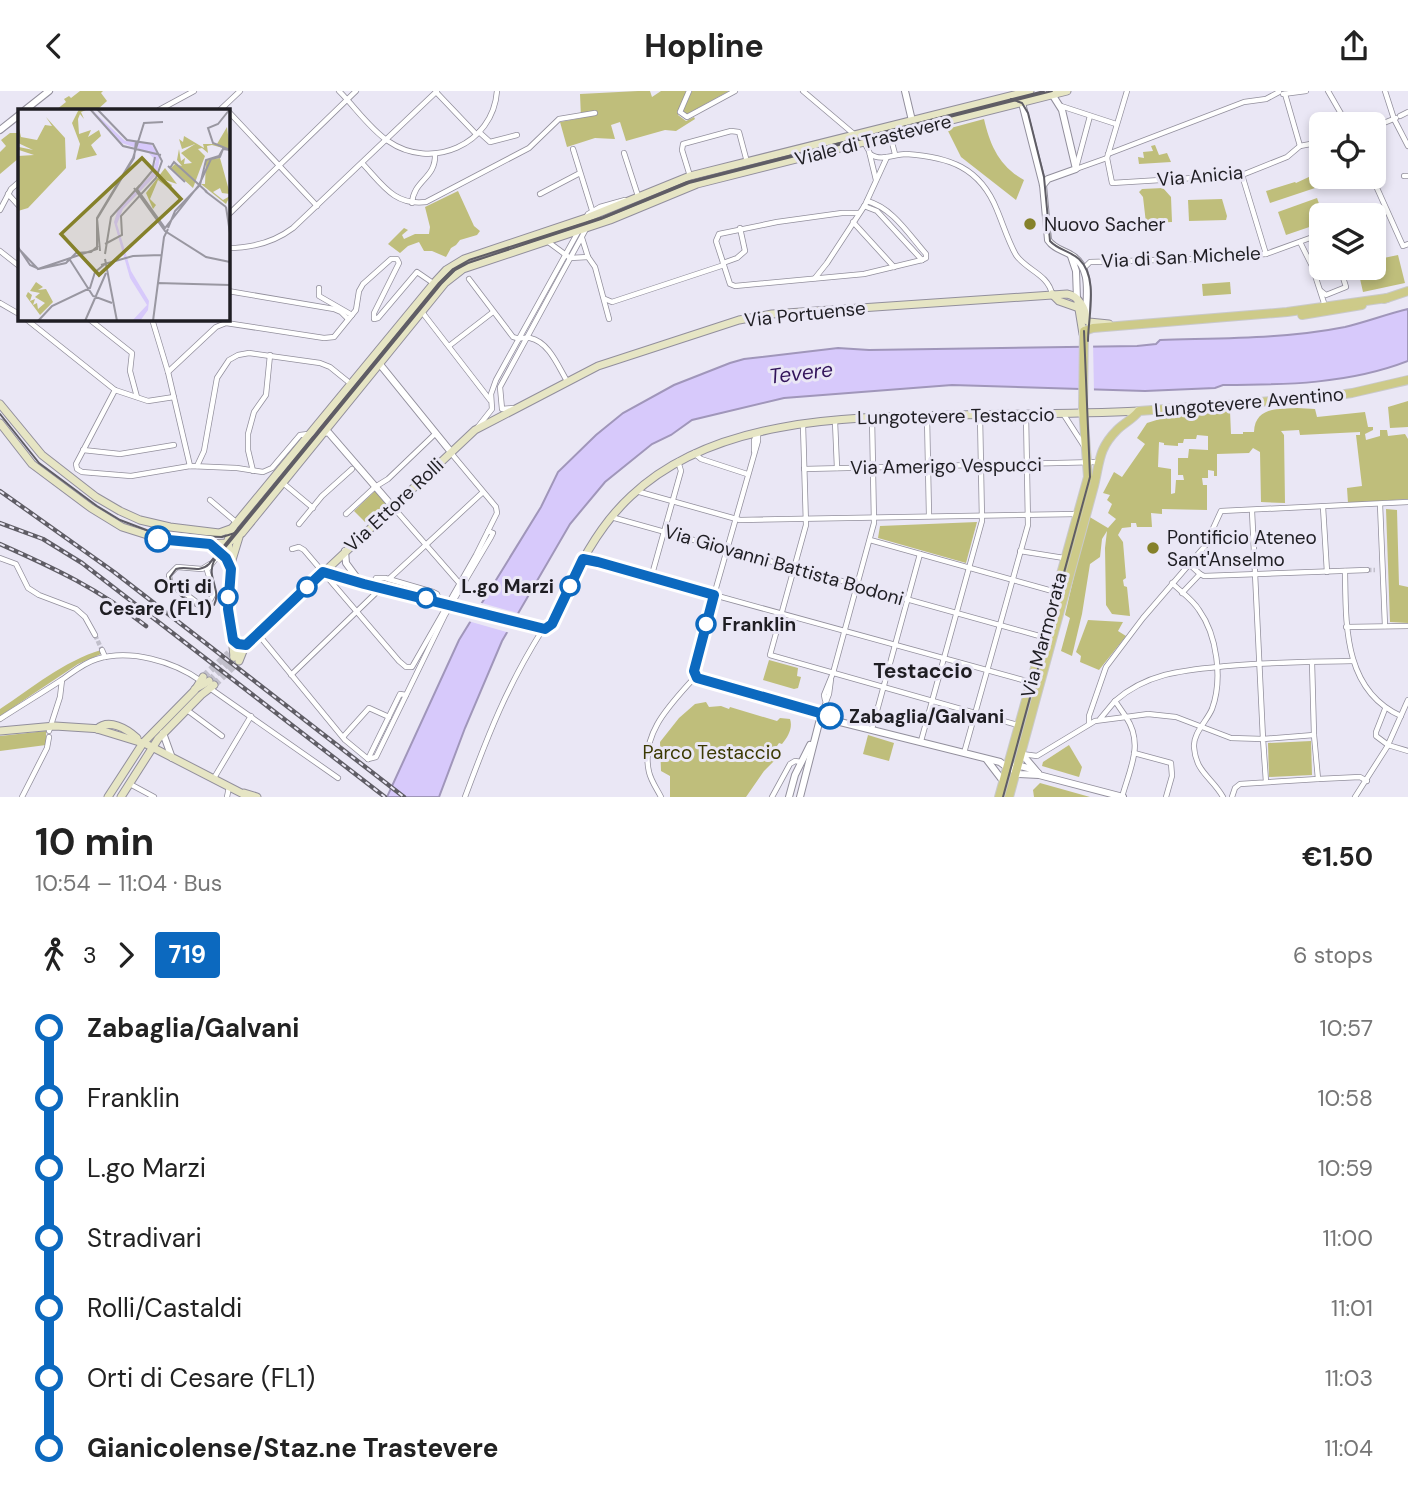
<!DOCTYPE html>
<meta charset="utf-8">
<style>
:root{--surface:#fff;--page:#f6f6f6;--text:#222;--muted:#767676}
body{margin:0;font-family:"DM Sans",sans-serif;background:var(--page);color:var(--text);height:100vh;display:flex;flex-direction:column;font-size:26px;white-space:nowrap}
*{box-sizing:border-box;margin:0}
p{font-size:23px;color:var(--muted)}
.icon{flex:none;width:38px;height:38px;fill:none;stroke:currentColor;stroke-width:2;stroke-linecap:round;stroke-linejoin:round}
.map{position:relative;height:706px;overflow:hidden}
.panel{display:flex;flex-direction:column;background:var(--surface);flex:1}
.panel>*{flex:none}
.badge{padding:0 14px;border-radius:5px;font-size:24px;line-height:46px}
.controls{position:absolute;left:1309px;top:21px;display:grid;gap:14px}
.controls a{display:grid;place-items:center;width:77px;height:77px;border-radius:10px;background:var(--surface);box-shadow:0 4px 10px #0003;font-size:35px}
.map>.badge{position:absolute;translate:-50% -50%;box-shadow:0 0 0 4px #fff}
.legs{display:flex;align-items:center;gap:10px;height:77px;padding:0 35px;font-size:23px}
.legs p{margin-inline-start:auto}
.summary{display:flex;align-items:center;justify-content:space-between;height:119px;padding:0 35px}
h1{font-size:38px;font-weight:700;line-height:52px}
ul{padding:0 35px;list-style:none}
li{display:flex;align-items:center;gap:24px;height:70px;font-size:26px}
li i{display:grid;place-items:center;width:10px;height:100%;margin:0 9px;background:currentColor}
li i::after{content:'';width:18px;height:18px;margin:-9px;border:5px solid;border-radius:50%;background:var(--surface)}
li p{margin-inline-start:auto}
li:first-child i{background:linear-gradient(#0000 50%,currentColor 0)}
li:last-child i{background:linear-gradient(currentColor 50%,#0000 0)}
header{display:flex;justify-content:space-between;align-items:center;height:91px;padding:0 35px;background:var(--surface);font-size:32px;font-weight:700}
.map>svg:first-child{display:block}
</style>
<header><svg class="icon" aria-label="back" viewBox="0 0 24 24"><path d="M15 5l-7 7 7 7"/></svg>Hopline<svg class="icon" aria-label="share" viewBox="0 0 24 24"><path d="M12 15V3M7 8l5-5 5 5M5 13v7h14v-7"/></svg></header>
<div class="map">
<svg width="1408" height="706" viewBox="0 0 1408 706">
<rect width="100%" height="100%" fill="#eae7f5"/>
<g fill="#bfbe7b" fill-rule="evenodd">
<path d="M80 0H103L101 2 107 10 97 19H56L66 11 64 8 69 5 71 7Z"/>
<path d="M638 0H650L652 6 661 0H686L678 24 686 30 694 26 695 28 676 40 665 39 626 50 620 31 611 34 615 48 595 47 567 56 560 31 581 27 580 3Z"/>
<path d="M692 0H729L687 23 683 20Z"/>
<path d="M984 28C990 54 999 75 1024 89L1016 109 961 66 947 38Z"/>
<path d="M10 42H19V67L0 83V61L6 55 1 49Z"/>
<path d="M1155 54 1159 64 1167 62 1171 71 1139 73 1138 66 1144 67 1143 61 1153 60 1151 55Z"/>
<path d="M1311 85 1315 97 1270 112 1266 100 1295 91 1296 92Z"/>
<path d="M1163 97 1171 106 1172 131 1146 132 1143 106 1139 101 1142 98Z"/>
<path d="M458 100 474 135 480 140 477 144 460 149 456 154 451 157 446 166 432 160H424L419 151 408 155 400 162 388 153 404 137 408 139 402 144 404 148 415 143H429L430 136 425 116Z"/>
<path d="M1317 107 1323 124 1321 132 1286 144 1278 121Z"/>
<path d="M1222 108 1227 125 1226 129 1189 130 1188 109Z"/>
<path d="M1398 164 1405 192 1363 201 1358 179 1351 181 1350 177H1374V169Z"/>
<path d="M1230 191 1231 203 1203 205 1202 193Z"/>
<path d="M1408 310V336L1390 337 1388 316Z"/>
<path d="M1297 317 1315 318 1317 326 1365 321 1368 336H1373V339L1365 343 1366 349 1380 345V339H1387L1388 345 1405 343 1408 348V408L1348 412 1347 397 1362 395 1356 344H1360V341L1300 344 1299 339 1281 340 1284 344 1285 412 1261 411 1260 361 1253 357 1249 362 1217 363V385H1214V380L1208 379V387H1202L1203 394H1207V419L1162 418V423L1151 422 1152 436H1137L1136 432H1131V436L1122 437 1118 444 1123 451 1126 487 1123 489 1124 495 1127 496 1130 525 1112 523 1106 514 1105 457 1107 440 1102 448 1100 466 1090 473 1082 523 1072 565 1061 560 1070 527 1065 524 1088 425 1108 437 1116 428 1108 422 1112 413 1107 409 1110 404 1103 402 1114 381 1122 386 1145 353 1137 347 1147 332 1163 327 1230 320 1231 343H1243V341H1254C1255 316 1278 318 1297 317ZM1197 344 1208 345V359L1189 358 1188 367H1178V384H1183L1184 389H1176L1175 402 1171 403V378L1158 376 1159 351 1164 352V354L1178 355V352H1183L1184 348H1196Z"/>
<path d="M375 400 386 412 365 431 354 420Z"/>
<path d="M1386 418 1397 419 1399 494 1408 496V532L1390 531Z"/>
<path d="M977 431 966 472 878 447 880 435Z"/>
<path d="M1088 529 1123 531 1118 540 1126 545 1099 579 1080 571 1081 565 1076 561Z"/>
<path d="M101 559V563L78 573 0 625V618C32 597 64 570 101 559Z"/>
<path d="M769 569 798 577 797 585 801 586 798 597 794 598 763 589Z"/>
<path d="M706 611 709 616 721 615 729 618 730 616 777 630 780 627 790 628C793 637 788 646 782 653L779 652 775 658 780 664 764 680 746 706H670V685L661 680 660 651 679 627 695 613Z"/>
<path d="M46 640V654L0 660V645Z"/>
<path d="M868 644 894 652 889 670 863 663Z"/>
<path d="M1311 650 1312 684 1269 686 1268 652Z"/>
<path d="M1069 654 1082 676 1079 686 1042 675 1043 671Z"/>
<path d="M1040 692 1090 706H1034L1033 699Z"/>
</g>
<path fill="#d7c9fb" stroke="#a096ba" stroke-width="2" d="M1408 218V270C1349 293 1285 294 1223 294L1215 297 1145 300 952 294 784 307 692 329 671 344 652 353 605 391 570 433 502 550 465 637 439 706H387L459 549 541 416 558 381 596 344 623 322 674 294 730 272 744 268 838 257 869 259 1137 255 1156 253 1160 249C1221 247 1285 248 1345 236 1366 231 1387 223 1408 218Z"/>
<g fill="#eae7f5">
<path d="M1079 251H1093L1094 302 1079 301Z"/>
<path d="M478 511 521 523 510 542 468 530Z"/>
</g>
<g fill="none" stroke-linecap="round" stroke-linejoin="round">
<g stroke="#c1bfcb" stroke-width="4.5" stroke-dasharray="4.5 2" stroke-linecap="butt">
<path d="M1367 479H1375"/>
<path d="M95 544 102 559"/>
</g>
<g stroke="#c1bfcb" stroke-width="7" stroke-dasharray="7 3.5" stroke-linecap="butt">
<path d="M203 586 229 562"/>
<path d="M209 590 234 566"/>
<path d="M214 594 239 570"/>
</g>
<g stroke="#928f9c" stroke-width="6">
<g id="minor">
<path d="M339 0C355 16 370 38 388 50 431 80 493 54 497 0"/>
<path d="M689 0 680 21 687 26 735 0"/>
<path d="M803 0 855 44"/>
<path d="M1127 0 1107 67 1112 92 1242 84 1287 66 1300 55 1321 51"/>
<path d="M1328 0 1347 33"/>
<path d="M1385 0 1394 28 1408 55"/>
<path d="M436 1 476 43"/>
<path d="M1283 3 1306 0"/>
<path d="M1285 3 1300 55"/>
<path d="M1061 15 1116 33"/>
<path d="M159 19 194 0"/>
<path d="M220 19 240 0"/>
<path d="M228 20 317 115"/>
<path d="M1400 25 1408 21"/>
<path d="M1374 36 1396 27"/>
<path d="M479 41 490 51 517 44"/>
<path d="M890 44 895 63"/>
<path d="M864 51 869 60 876 89"/>
<path d="M573 58 592 119"/>
<path d="M624 62 638 105"/>
<path d="M870 63C881 71 894 63 906 63 949 66 980 76 997 119 1003 133 1008 150 1016 164 1026 179 1048 183 1052 203"/>
<path d="M1108 63 1244 11 1266 8 1279 1"/>
<path d="M362 72C382 93 394 115 426 111L529 57 559 28 595 22"/>
<path d="M1076 77 1090 25"/>
<path d="M1076 78 1107 67"/>
<path d="M1242 84 1266 163"/>
<path d="M690 85 682 59 683 53 731 40 739 41 747 71"/>
<path d="M1404 85H1408"/>
<path d="M1372 86 1403 155 1408 153"/>
<path d="M8 103 19 115"/>
<path d="M540 103 580 82"/>
<path d="M867 110C893 117 909 144 926 163V167L922 169"/>
<path d="M412 112C414 88 436 88 435 63"/>
<path d="M864 115 877 120 922 169"/>
<path d="M0 119 11 98 19 91"/>
<path d="M859 122H842L777 131 719 143 716 150 730 193 735 195 864 183 922 169"/>
<path d="M228 124 356 0"/>
<path d="M853 131 894 176"/>
<path d="M582 147 588 166 595 176 609 228"/>
<path d="M547 150 570 167 588 166"/>
<path d="M1300 151 1312 175 1325 215"/>
<path d="M228 157C252 157 273 152 293 137L437 0"/>
<path d="M0 160 19 175"/>
<path d="M723 172 737 167 745 160 740 137"/>
<path d="M1312 175 1321 172"/>
<path d="M1084 177 1090 171 1194 168 1266 163 1321 143"/>
<path d="M815 187 827 172 865 114 887 66"/>
<path d="M469 188 513 246C520 249 523 246 530 247 549 251 558 275 567 290"/>
<path d="M319 197V205L352 224"/>
<path d="M228 200 334 218 341 221 348 228"/>
<path d="M1321 200 1326 204 1346 196 1340 177"/>
<path d="M605 208 612 211 724 174"/>
<path d="M0 212 19 223"/>
<path d="M422 221 490 309"/>
<path d="M26 228 115 299 148 310 174 306"/>
<path d="M89 228 132 262 130 280 137 306"/>
<path d="M152 228 168 281 190 375"/>
<path d="M449 255 493 221"/>
<path d="M168 281 216 236 226 232 324 247 334 246 356 219 359 200 363 193 391 168H397L399 172 374 222V228L378 227 417 181 433 192"/>
<path d="M115 299 76 373 77 378 82 381 131 385 190 375 237 377 263 381 272 377 300 344 324 341"/>
<path d="M513 317 502 318 500 296 586 138"/>
<path d="M1064 324 1084 355"/>
<path d="M927 325 929 425"/>
<path d="M835 330 837 377"/>
<path d="M803 334 806 434 770 564 1018 634"/>
<path d="M477 337 492 318 491 303 496 289 588 123 600 116 625 109"/>
<path d="M758 342V350L714 504 1030 591"/>
<path d="M83 359 120 363 174 354"/>
<path d="M754 360V349L758 342"/>
<path d="M694 362 701 368 747 383"/>
<path d="M197 375 204 360 217 287 229 269 238 264 249 262 320 272 330 276 351 293"/>
<path d="M804 378 1098 371"/>
<path d="M253 380 248 359V343L254 321 266 304 270 264"/>
<path d="M283 392 313 417"/>
<path d="M636 400 740 429 1078 423"/>
<path d="M210 409 236 431"/>
<path d="M1380 413 1385 535"/>
<path d="M393 416 461 494"/>
<path d="M1323 416 1327 481"/>
<path d="M346 423 375 396 388 388 436 342"/>
<path d="M611 426 1043 546"/>
<path d="M299 433 322 405 352 378"/>
<path d="M870 449 1056 501"/>
<path d="M292 458 299 456 304 459 399 570 406 576H412L476 464 497 422 496 416 451 362"/>
<path d="M1020 460 1064 467"/>
<path d="M0 467 16 473 28 497 39 504 76 518 85 526 95 544"/>
<path d="M210 473 202 478 177 476 169 484 170 491 199 513H208L214 502 207 479 228 452"/>
<path d="M1345 480C1346 533 1343 599 1401 625"/>
<path d="M1200 483 1204 485 1367 479"/>
<path d="M651 487 681 380 678 370"/>
<path d="M389 488 483 401"/>
<path d="M1172 492C1181 501 1192 508 1199 519 1217 544 1223 588 1212 618 1207 630 1193 642 1194 656 1196 682 1212 686 1223 706"/>
<path d="M372 495 376 487H385L433 501 437 503 440 511"/>
<path d="M1182 502 1200 483 1189 473"/>
<path d="M1346 536 1408 535"/>
<path d="M258 543 345 649 368 668"/>
<path d="M102 559 105 566"/>
<path d="M1312 571 1314 644"/>
<path d="M291 584 381 497"/>
<path d="M211 598 338 687"/>
<path d="M825 609 824 604 833 582 874 432 872 326"/>
<path d="M1115 610C1148 581 1186 579 1227 575 1269 571 1311 571 1353 570"/>
<path d="M1385 618 1376 641V645L1388 654 1408 660"/>
<path d="M187 619 222 645"/>
<path d="M821 624 829 603 831 588"/>
<path d="M0 628C20 615 40 603 60 590 72 582 83 572 97 568 130 558 173 570 201 590"/>
<path d="M1089 633V625L1106 576 1143 527 1205 455 1221 420 1408 411"/>
<path d="M872 638 920 463"/>
<path d="M49 640 60 606 62 589"/>
<path d="M343 646 369 617 389 626"/>
<path d="M921 650 982 430 980 324"/>
<path d="M964 662 1028 434 1026 323"/>
<path d="M1134 662 1171 672 1172 685 1166 706"/>
<path d="M1022 663 1037 665 1095 630 1126 626 1115 610 1100 628"/>
<path d="M368 668 376 666 445 524 491 446 493 442 488 440"/>
<path d="M368 668 400 603 406 604"/>
<path d="M214 687 251 625"/>
<path d="M1318 688 1360 686 1367 690"/>
<path d="M130 693 154 706"/>
<path d="M22 706 47 657 49 646"/>
<path d="M227 706 229 696"/>
<path d="M465 706C488 644 507 595 543 538"/>
<path d="M661 706C657 698 651 690 649 681 640 642 672 612 695 586"/>
<path d="M772 706 790 673 795 670 801 671"/>
<path d="M1122 706C1130 677 1144 653 1126 626L1148 623 1176 626 1231 647 1263 648 1252 420"/>
<path d="M1232 706 1235 697 1240 693 1318 688 1314 644 1263 648 1266 691"/>
<path d="M1355 706 1387 656 1408 609"/>
</g>
</g>
<g stroke="#928f9c" stroke-width="8">
<g id="tertiary">
<path d="M905 0 914 38"/>
<path d="M1022 12 1043 94 1048 149C1054 158 1063 159 1071 164 1091 175 1087 201 1086 221"/>
<path d="M25 19 49 0"/>
<path d="M0 39 19 24"/>
<path d="M1043 94 1048 88 1076 78 1062 19 1050 0"/>
<path d="M1071 165 1076 180 1077 208"/>
<path d="M374 266 451 361"/>
<path d="M324 341 329 342 393 416"/>
<path d="M345 460 346 472 360 491"/>
<path d="M583 468 714 504 694 580 697 587 816 622 828 628 1000 671 1004 674"/>
<path d="M163 642 172 667"/>
<path d="M1021 662 1038 682"/>
<path d="M987 669 1003 690"/>
<path d="M1016 674 1028 677 1038 682"/>
<path d="M1007 675 1019 683 1039 684 1123 706"/>
<path d="M789 706 795 684 810 654"/>
<path d="M800 706 821 624"/>
</g>
</g>
<g stroke="#928f9c" stroke-width="9">
<g id="secondary">
<path d="M1052 203 1059 210 1079 217"/>
<path d="M1078 212 1083 243"/>
<path d="M0 313 42 364 96 406 120 420 140 429 170 436 219 442 233 437"/>
<path d="M0 332 32 373 91 417 122 436 160 448 207 453 228 452 242 442 445 192 463 178 610 129 697 93 1067 0"/>
<path d="M209 453 229 471"/>
<path d="M231 478 228 449 233 436 434 192 446 179 464 168 589 126 690 85 1030 0"/>
<path d="M323 481 362 492 545 538 551 535C573 488 592 441 631 405 714 326 850 326 958 324 1018 323 1079 323 1139 320"/>
<path d="M234 566 475 339 598 275 739 229 772 223 1067 203C1079 205 1086 218 1086 229L1089 231 1109 233"/>
<path d="M234 566 228 503 232 469 239 446"/>
<path d="M239 570 245 555"/>
<path d="M195 598 209 590"/>
<path d="M97 638 146 653 249 706"/>
<path d="M97 638C109 627 127 638 137 647"/>
<path d="M0 640 55 635 102 638"/>
<path d="M244 702 257 706"/>
<path d="M108 706 143 652 195 599 203 586"/>
<path d="M121 706 158 648 201 604 214 594"/>
</g>
</g>
<g stroke="#c9c9ca" stroke-width="10">
<g id="primary">
<path d="M1384 208 1408 200"/>
<path d="M1302 224 1362 214"/>
<path d="M999 706 1088 386 1083 317 1084 240 1093 237 1287 221 1387 207"/>
<path d="M1009 706 1094 395C1100 371 1098 358 1117 339 1124 332 1133 328 1139 320L1324 306 1352 302 1408 289"/>
</g>
</g>
<use href="#minor" stroke="#fff" stroke-width="4.5"/>
<use href="#tertiary" stroke="#fff" stroke-width="6"/>
<use href="#secondary" stroke="#e6e5c4" stroke-width="7"/>
<use href="#primary" stroke="#cdca89" stroke-width="8"/>
<g stroke="#5f5d65" stroke-width="2">
<path d="M1044 0 687 91 603 126 469 169 453 178 439 192 209 473C199 483 188 474 176 478L170 486 172 495C182 507 200 524 214 514 222 499 206 486 214 470L441 193 455 179 468 172 601 128 689 92 1052 0"/>
<path d="M1011 8 1022 12 1028 22 1044 86 1050 150C1058 159 1070 160 1079 168 1099 187 1088 225 1088 250"/>
<path d="M0 323 39 372 97 415 120 429 149 440 174 444 222 446 235 442"/>
<path d="M1003 706 1090 386 1084 240"/>
</g>
<g stroke="#5f5d65" stroke-width="4.5">
<g id="rail">
<path d="M0 400 114 481 404 706"/>
<path d="M0 432 43 448 82 472 385 706"/>
<path d="M0 453C56 478 97 497 146 535"/>
</g>
</g>
<use href="#rail" stroke="#eae7f5" stroke-width="2" stroke-dasharray="5" stroke-linecap="butt"/>
</g>
<g fill="none" stroke-linecap="round" stroke-linejoin="round">
<g stroke="#fff" stroke-width="16">
<path id="line-1" d="M158 448 210 453 226 467 231 478 228 518 233 549 238 553 246 554 323 481 364 493 545 538 552 533 583 468 598 471 714 504 694 580 697 587 830 625"/>
</g>
<use href="#line-1" stroke="#0c69bf" stroke-width="10"/>
</g>
<g fill="#85812a" stroke="#eae7f5" stroke-width="2.5">
<circle cx="1030" cy="133" r="7"/>
<circle cx="1153" cy="457" r="7"/>
</g>
<g fill="#fff" stroke="#0c69bf" stroke-width="3.5">
<circle cx="158" cy="448" r="12"/>
<circle cx="570" cy="495" r="9"/>
<circle cx="307" cy="496" r="9"/>
<circle cx="228" cy="506" r="9"/>
<circle cx="426" cy="507" r="9"/>
<circle cx="706" cy="533" r="9"/>
<circle cx="830" cy="625" r="12"/>
</g>
<g text-anchor="middle" dominant-baseline="central" stroke-width="6" stroke-linejoin="round" paint-order="stroke">
<g font-size="19" fill="#1f1e23" stroke="#eae7f5">
<text transform="translate(873 49) rotate(-14)">Viale di Trastevere</text>
<text transform="translate(1200 85) rotate(-5)">Via Anicia</text>
<text transform="translate(1181 166) rotate(-3)">Via di San Michele</text>
<text transform="translate(805 223) rotate(-6)">Via Portuense</text>
<text transform="translate(1249 311) rotate(-5)">Lungotevere Aventino</text>
<text transform="translate(956 325) rotate(-1)">Lungotevere Testaccio</text>
<text transform="translate(946 375) rotate(-1)">Via Amerigo Vespucci</text>
<text transform="translate(394 414) rotate(-43)">Via Ettore Rolli</text>
<text transform="translate(784 474) rotate(16)">Via Giovanni Battista Bodoni</text>
<text transform="translate(1044 544) rotate(-75)">Via Marmorata</text>
</g>
<g font-size="19" fill="#1f1e23" stroke="#eae7f5" text-anchor="start">
<text x="1044" y="133">Nuovo Sacher</text>
<text x="1167" y="446">Pontificio Ateneo<tspan x="1167" dy="22">Sant'Anselmo</tspan></text>
</g>
<g font-size="19" font-weight="bold" fill="#1f1e23" stroke="#eae7f5" text-anchor="end">
<text x="212" y="495">Orti di<tspan x="212" dy="22">Cesare (FL1)</tspan></text>
<text x="554" y="495">L.go Marzi</text>
<text x="722" y="533" text-anchor="start">Franklin</text>
<text x="849" y="625" text-anchor="start">Zabaglia/Galvani</text>
</g>
<g font-size="19" fill="#3b3902" stroke="#eae7f5">
<text x="712" y="661">Parco Testaccio</text>
</g>
<g font-size="21" font-style="italic" fill="#32145a" stroke="#eae7f5">
<text transform="translate(801 282) rotate(-7)">Tevere</text>
</g>
<g font-size="21" font-weight="bold" fill="#1f1e23" stroke="#eae7f5">
<text x="923" y="580">Testaccio</text>
</g>
</g>
<g transform="translate(18 18)">
<rect width="212" height="212" fill="#eae7f5"/>
<path d="M61 0H68V1L63 3 66 10 62 5 60 10 61 25 73 21 70 28 81 21 83 27 73 36 79 46 58 51 62 35 54 14ZM28 8 47 29 48 59 10 99 0 102V47L16 46 1 41V38L15 41 0 34V15L3 28 19 31 27 16 34 17ZM209 18 212 41 194 36 189 37 190 44 184 39 180 40 187 47 175 79 153 59 157 55 164 57 159 51 161 40 163 52 167 49 166 55 174 54 163 44 177 35 164 40 161 30 165 33 166 27 186 39 185 35H199ZM202 49 212 85 204 84 202 79 195 83 205 91 212 87 208 95 183 75H187L188 51ZM147 59 159 75 147 71 154 76 152 80 140 71 132 90 138 96 135 100 128 84ZM18 173 25 178 20 181 28 180 35 193 22 206 8 187 10 183 14 186 12 192 17 190 15 196 19 194 20 200 27 194 17 188 22 184 12 182Z" fill="#bfbe7b"/>
<path d="M73 0 107 32 132 34 142 47 139 65 105 100 99 115 113 162 131 192 130 201 122 212H114L129 196 112 169 96 113 100 100 133 66 138 52 130 43 104 34Z" fill="#d7c9fb"/>
<path fill="none" stroke="#9997a1" stroke-width="2" d="M72 0 105 37 143 46M79 0 109 31 135 35 144 52 138 69 103 107 104 126 87 135M212 0 200 15 190 19 195 34 212 41M150 57 167 73M152 59 156 53 189 83M116 79 147 122 188 148 212 153M119 80 134 62 137 48M119 80 147 119 181 76 193 50 202 48 205 40 212 41M187 82 208 98M208 98 212 124M150 119 157 102 182 76 188 51 201 47 205 40M0 138 12 156 21 160 48 154 58 144 73 143 80 137M0 139 20 160 79 140V110L116 49 118 32M82 142 79 109 115 49 126 14 145 13M87 145 93 108 122 76M87 150 99 212M52 151 75 187 94 194M83 156 115 147 143 146M139 174 212 176M20 212 34 197 72 179 77 163 87 155M67 212 88 164M135 212 146 128 150 120"/>
<path fill="#85812a" fill-opacity="0.15" stroke="#85812a" stroke-width="3.5" d="M124 49 163 90 81 166 43 125Z"/>
<rect width="212" height="212" fill="none" stroke="#1f1e23" stroke-width="3.5"/>
</g>
</svg>
<div class="controls">
<a><svg class="icon" aria-label="locate" viewBox="0 0 24 24"><circle cx="12" cy="12" r="6"/><path d="M12 2v4M12 18v4M2 12h4M18 12h4"/></svg></a>
<a><svg class="icon" aria-label="layers" viewBox="0 0 24 24"><path d="M12 4l9 5-9 5-9-5zM3 14l9 5 9-5"/></svg></a>
</div>
</div>
<section class="panel">
<div class="summary"><div><h1>10 min</h1><p>10:54 – 11:04 · Bus</p></div><b>€1.50</b></div>
<div class="legs"><svg class="icon" aria-label="walk" viewBox="0 0 24 24"><circle cx="13" cy="4" r="2"/><path d="M13 8l-2 6 4 7M11 14l-3 7M7 12l3-4h3l4 4"/></svg>3<svg class="icon" aria-label="forward" viewBox="0 0 24 24"><path d="M9 5l7 7-7 7"/></svg><b class="badge" style="background:#0c69bf;color:#fff">719</b><p>6 stops</p></div>
<ul>
<li><i style="color:#0c69bf"></i><b>Zabaglia/Galvani</b><p>10:57</p></li>
<li><i style="color:#0c69bf"></i><span>Franklin</span><p>10:58</p></li>
<li><i style="color:#0c69bf"></i><span>L.go Marzi</span><p>10:59</p></li>
<li><i style="color:#0c69bf"></i><span>Stradivari</span><p>11:00</p></li>
<li><i style="color:#0c69bf"></i><span>Rolli/Castaldi</span><p>11:01</p></li>
<li><i style="color:#0c69bf"></i><span>Orti di Cesare (FL1)</span><p>11:03</p></li>
<li><i style="color:#0c69bf"></i><b>Gianicolense/Staz.ne Trastevere</b><p>11:04</p></li>
</ul>
</section>
